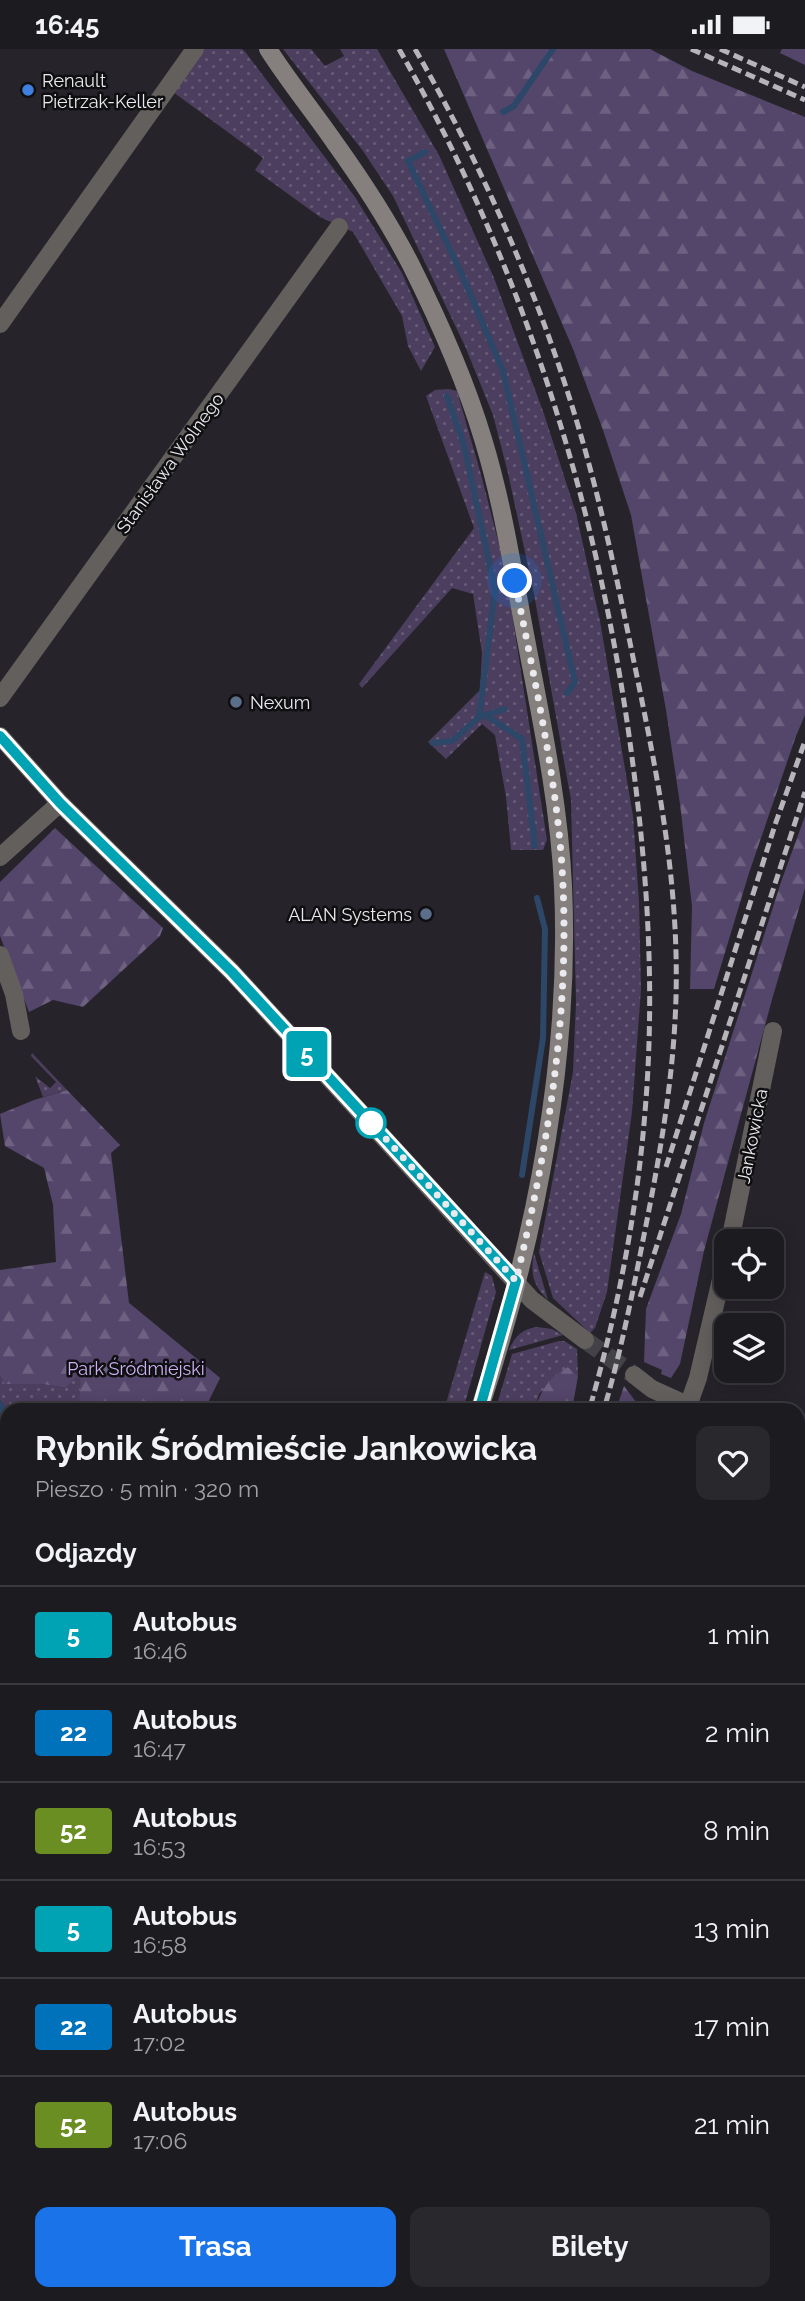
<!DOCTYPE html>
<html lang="pl">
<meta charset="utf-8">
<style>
:root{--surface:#1c1b20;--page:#29282d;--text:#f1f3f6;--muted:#a0a1a5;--line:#3a393e;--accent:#1a73e8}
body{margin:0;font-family:Raleway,sans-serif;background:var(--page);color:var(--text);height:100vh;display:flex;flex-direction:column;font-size:26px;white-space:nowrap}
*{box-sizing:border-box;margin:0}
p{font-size:23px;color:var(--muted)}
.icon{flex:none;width:38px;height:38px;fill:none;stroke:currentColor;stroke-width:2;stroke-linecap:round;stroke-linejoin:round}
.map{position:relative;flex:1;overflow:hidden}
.panel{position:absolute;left:0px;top:1354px;width:805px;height:898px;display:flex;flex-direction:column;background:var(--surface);border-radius:21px 21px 0 0;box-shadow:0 4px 18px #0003,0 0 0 2px var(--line)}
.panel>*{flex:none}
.badge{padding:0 14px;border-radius:5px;font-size:24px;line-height:46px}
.buttons{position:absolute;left:714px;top:1180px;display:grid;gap:14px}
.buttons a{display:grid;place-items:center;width:70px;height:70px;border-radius:14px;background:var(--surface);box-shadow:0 4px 18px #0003,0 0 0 2px var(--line);font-size:35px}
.you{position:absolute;width:35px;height:35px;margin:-18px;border:5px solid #fff;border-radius:50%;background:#1a73e8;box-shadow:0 0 0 10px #1a73e833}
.map>.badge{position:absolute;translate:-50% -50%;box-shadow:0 0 0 4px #fff}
h2{padding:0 35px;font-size:26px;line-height:63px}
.round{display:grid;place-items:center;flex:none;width:74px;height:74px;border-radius:14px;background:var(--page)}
.headline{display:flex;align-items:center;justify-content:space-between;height:119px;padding:0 35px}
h1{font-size:33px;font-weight:700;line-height:52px}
.primary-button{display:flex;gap:14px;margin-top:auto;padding:14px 35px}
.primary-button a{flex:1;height:80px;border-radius:14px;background:var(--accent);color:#fff;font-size:28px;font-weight:700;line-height:80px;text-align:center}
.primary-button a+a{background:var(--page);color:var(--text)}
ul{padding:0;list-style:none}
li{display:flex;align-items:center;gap:21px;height:98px;padding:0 35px;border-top:2px solid var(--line)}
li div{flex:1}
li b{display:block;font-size:26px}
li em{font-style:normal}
li .badge{min-width:77px;font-weight:700;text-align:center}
.status{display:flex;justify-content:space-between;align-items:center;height:49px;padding:0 35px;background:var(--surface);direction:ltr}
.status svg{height:19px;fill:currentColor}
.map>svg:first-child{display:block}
</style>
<div class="status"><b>16:45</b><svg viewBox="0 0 49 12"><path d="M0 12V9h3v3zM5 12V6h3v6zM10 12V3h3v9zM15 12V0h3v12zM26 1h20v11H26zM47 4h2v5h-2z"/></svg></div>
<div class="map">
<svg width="805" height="2252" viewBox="0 0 805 2252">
<defs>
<pattern id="grass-dots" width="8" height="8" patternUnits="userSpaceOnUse" patternTransform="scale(1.75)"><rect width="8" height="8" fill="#4c3e5f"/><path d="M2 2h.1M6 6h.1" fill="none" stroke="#665a76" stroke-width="1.8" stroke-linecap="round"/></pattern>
<pattern id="forest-firs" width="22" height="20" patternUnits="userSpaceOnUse" patternTransform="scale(1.75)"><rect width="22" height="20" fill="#54456a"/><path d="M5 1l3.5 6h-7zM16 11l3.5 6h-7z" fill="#6d6080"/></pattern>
</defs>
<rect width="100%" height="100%" fill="#26242a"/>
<g fill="url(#grass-dots)">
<path d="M196 0H242L246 4 355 148 402 224 435 298 421 322 408 297 402 267 353 183 320 168 255 121 263 109 173 43Z"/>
<path d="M283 0H311L325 17 344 7 340 0H377L439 106 494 229 544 365 576 464 600 572 633 767 639 853 641 940 632 1063 607 1243 595 1279 590 1284 553 1249 539 1203 573 1023 576 953 571 751 534 545 508 424 493 366 465 297 393 147 363 102Z"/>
<path d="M448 340 457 342 482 429 505 519 547 791 543 801H511L506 748 495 686 482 675 446 710 428 693 480 641 482 604 473 545 452 539 362 639 359 635 474 479 426 347 435 341Z"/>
<path d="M32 1004 67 1041 43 1048 35 1027 50 1039 56 1033 31 1007Z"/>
<path d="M534 1204 548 1251C533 1236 530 1225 534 1204Z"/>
<path d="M485 1223 492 1227 496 1243 463 1361H444Z"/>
<path d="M129 1254 220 1329 208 1353 213 1361 8 1362 0 1351V1327L5 1335H42L66 1339Z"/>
<path d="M537 1278 552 1280 563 1286 509 1301C515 1287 522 1280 537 1278Z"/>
<path d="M559 1292H564L577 1300 578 1327 568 1318 539 1345 535 1361 495 1362 512 1305Z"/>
<path d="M0 1383 7 1392V1781L0 1768Z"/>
<path d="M805 1817V1946L798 1939V1822Z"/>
<path d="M798 2000 805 2008V2132L798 2127Z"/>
<path d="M798 2184 805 2187V2252H690L686 2245H798Z"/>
<path d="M150 2245H273L269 2252H161Z"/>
<path d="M360 2245H445L441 2252H358Z"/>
</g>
<g fill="url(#forest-firs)">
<path d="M444 0H650L692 22 805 68V666L796 687 749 824 714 940H690L692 857 680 755 666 661 631 466 603 381 573 300Z"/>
<path d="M782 0H805V16L780 4Z"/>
<path d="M805 767V839L773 947 704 1202 680 1315 671 1329 661 1325 662 1321 644 1313 646 1260 681 1165 704 1074 781 833Z"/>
<path d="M55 779 163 879 160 887 83 958 53 951 29 963 0 887V833Z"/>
<path d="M67 1041 120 1096 111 1104 129 1254 220 1329 208 1353 213 1361H79L81 1321 66 1339 42 1335H5L0 1327V1221L56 1213 53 1156 44 1119 5 1097 0 1065 34 1051Z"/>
<path d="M568 1318 578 1327 572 1361H535C540 1342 550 1327 568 1318Z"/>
<path d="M624 1337 642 1361H616Z"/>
<path d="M7 1951V2095L0 2103V1966Z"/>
<path d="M7 2139V2227L0 2233V2147Z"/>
<path d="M798 2146 805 2151V2187L798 2184Z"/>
<path d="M35 2245H122L113 2252H27Z"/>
<path d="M275 2245H360L358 2252H271Z"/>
</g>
<path fill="#2c4768" d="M0 1351 8 1361 7 1392 0 1384Z"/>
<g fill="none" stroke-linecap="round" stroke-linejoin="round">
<g stroke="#2c4768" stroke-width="6">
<path d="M503 63 514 57 553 0"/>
<path d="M425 103 408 112 463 228 503 322 575 633 567 644"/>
<path d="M447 347 464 396 495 541 479 668"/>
<path d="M485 666 522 690 535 797"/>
<path d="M433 694 452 692 479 668 505 660"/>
<path d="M522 1126 543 989 545 880 537 849"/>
<path d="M338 2252 341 2245"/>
</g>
<path stroke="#434247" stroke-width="18" stroke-dasharray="18 9" stroke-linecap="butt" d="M585 1291 634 1326"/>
<g stroke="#635f5d" stroke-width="18">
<path d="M0 275 195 0"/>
<path d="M0 649 339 178"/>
<path d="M0 687 60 754 232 923 532 1251 585 1291"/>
<path d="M0 808 60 754"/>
<path d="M0 906 14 945 21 982"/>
<path d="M730 1192 773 982"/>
<path d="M634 1326 652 1340 698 1361"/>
<path d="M688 1357 698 1329 726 1209"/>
<path d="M798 1377H805"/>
<path d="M126 2252 134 2245"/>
</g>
<g stroke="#85807d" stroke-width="18">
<path d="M268 0C289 33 313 62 335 94 363 133 389 173 411 216 439 272 465 330 483 390 502 452 512 516 524 580 540 665 559 751 563 837 571 1013 534 1195 479 1362"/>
<path d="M798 1954 805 1962"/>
<path d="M0 2126 7 2119"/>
</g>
<g stroke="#b7b5ba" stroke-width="5" stroke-dasharray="10 5" stroke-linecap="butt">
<path d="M399 0C525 221 601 464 633 716 648 831 655 946 645 1063 637 1164 617 1264 589 1362"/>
<path d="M415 0C482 117 537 241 576 370 601 452 618 535 635 618 658 729 679 834 676 948 674 1022 662 1094 648 1166 635 1231 623 1296 604 1360"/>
<path d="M691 0 805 51"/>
<path d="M720 0 805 38"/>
<path d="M666 1118 776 773 805 692"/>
<path d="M640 1248 805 743"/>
<path d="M0 2248 7 2242"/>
<path d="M16 2252 24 2245"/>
</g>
</g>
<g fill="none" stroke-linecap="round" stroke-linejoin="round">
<g stroke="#fff" stroke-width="16">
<path id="line" d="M0 687 60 754 232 923 516 1232 479 1362"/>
</g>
<use href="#line" stroke="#00a3b4" stroke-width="10"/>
<path stroke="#eae9ed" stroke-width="7" stroke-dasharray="0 12.6" d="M371 1074 366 1068 516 1232C547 1102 569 972 563 837 559 738 534 630 515 532"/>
</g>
<circle fill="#3f7fe0" stroke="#0f0e10" stroke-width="2.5" cx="28" cy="41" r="7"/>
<g fill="#5c6f8a" stroke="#0f0e10" stroke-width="2.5">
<circle cx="236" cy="653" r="7"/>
<circle cx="426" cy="865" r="7"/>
</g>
<circle fill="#fff" stroke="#00a3b4" stroke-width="3.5" cx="371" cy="1074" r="14"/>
<g text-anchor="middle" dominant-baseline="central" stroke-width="5" stroke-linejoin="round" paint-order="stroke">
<g font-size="18" fill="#eae9ed" stroke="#0f0e10" text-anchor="start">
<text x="42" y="31">Renault<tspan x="42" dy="21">Pietrzak-Keller</tspan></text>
<text x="250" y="653">Nexum</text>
<text x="412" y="865" text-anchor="end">ALAN Systems</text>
</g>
<g font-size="18" fill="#eae9ed" stroke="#0f0e10">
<text transform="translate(170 414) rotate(-54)">Stanisława Wolnego</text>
<text transform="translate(752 1087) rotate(-79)">Jankowicka</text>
</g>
<g font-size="18" fill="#cbb2f3" stroke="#0f0e10">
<text x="136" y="1319">Park Śródmiejski</text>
</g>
</g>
</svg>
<div class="buttons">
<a><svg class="icon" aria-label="locate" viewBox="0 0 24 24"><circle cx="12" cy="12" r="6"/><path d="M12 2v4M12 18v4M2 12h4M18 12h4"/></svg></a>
<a><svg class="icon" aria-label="layers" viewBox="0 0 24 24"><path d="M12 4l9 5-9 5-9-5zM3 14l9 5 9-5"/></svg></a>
</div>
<div class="you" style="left:515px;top:532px"></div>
<b class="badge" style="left:307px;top:1005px;background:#00a3b4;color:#fff">5</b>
<section class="panel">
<div class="headline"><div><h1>Rybnik Śródmieście Jankowicka</h1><p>Pieszo · 5 min · 320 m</p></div><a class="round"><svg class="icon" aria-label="heart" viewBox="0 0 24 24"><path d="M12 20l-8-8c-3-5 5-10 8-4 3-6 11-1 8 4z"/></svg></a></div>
<h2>Odjazdy</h2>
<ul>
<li><span class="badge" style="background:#00a3b4;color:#fff">5</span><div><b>Autobus</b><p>16:46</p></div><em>1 min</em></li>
<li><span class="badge" style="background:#0072bc;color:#fff">22</span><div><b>Autobus</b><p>16:47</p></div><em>2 min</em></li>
<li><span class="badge" style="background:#6b8e23;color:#fff">52</span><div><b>Autobus</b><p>16:53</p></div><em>8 min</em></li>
<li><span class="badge" style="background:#00a3b4;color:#fff">5</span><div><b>Autobus</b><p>16:58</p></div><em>13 min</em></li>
<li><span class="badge" style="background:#0072bc;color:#fff">22</span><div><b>Autobus</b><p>17:02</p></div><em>17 min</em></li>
<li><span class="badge" style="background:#6b8e23;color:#fff">52</span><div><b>Autobus</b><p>17:06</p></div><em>21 min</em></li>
</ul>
<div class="primary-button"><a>Trasa</a><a>Bilety</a></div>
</section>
</div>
